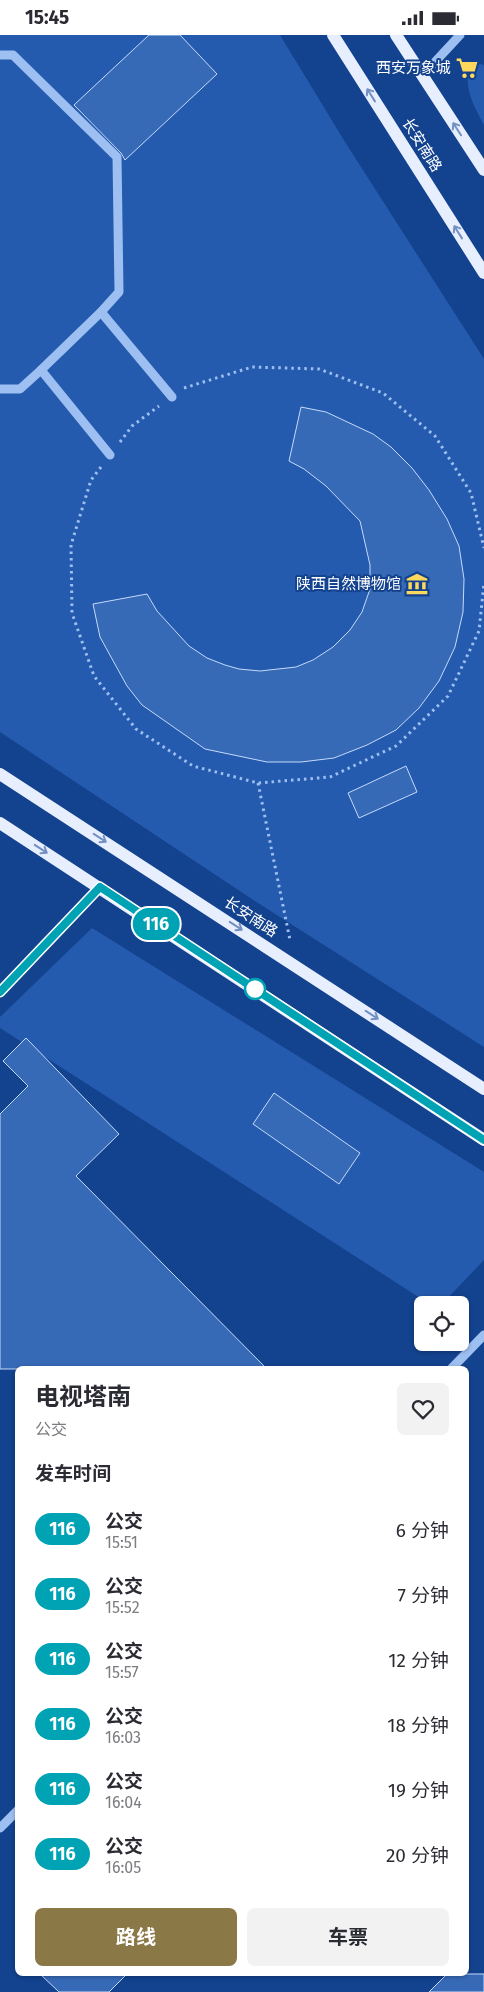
<!DOCTYPE html>
<html lang="zh">
<meta charset="utf-8">
<style>
:root{--surface:#fff;--page:#f2f2f3;--text:#2b2b33;--muted:#7c7c81;--accent:#8a7946}
body{margin:0;font-family:"Fira Sans","Noto Sans SC",sans-serif;background:var(--page);color:var(--text);height:100vh;display:flex;flex-direction:column;font-size:19px;white-space:nowrap}
*{box-sizing:border-box;margin:0}
p{font-size:16px;color:var(--muted)}
.icon{flex:none;width:28px;height:28px;fill:none;stroke:currentColor;stroke-width:2;stroke-linecap:round;stroke-linejoin:round}
.map{position:relative;flex:1;overflow:hidden}
.sheet{position:absolute;left:15px;top:1331px;width:454px;height:610px;display:flex;flex-direction:column;background:var(--surface);border-radius:8px;box-shadow:0 1px 4px #0004}
.sheet>*{flex:none}
.badge{padding:0 10px;border-radius:16px;font-size:18px;line-height:32px}
.fabs{position:absolute;left:414px;top:1261px;display:grid;gap:10px}
.fabs a{display:grid;place-items:center;width:55px;height:55px;border-radius:8px;background:var(--surface);box-shadow:0 1px 4px #0004;font-size:25px}
.map>.badge{position:absolute;translate:-50% -50%;box-shadow:0 0 0 2px #fff}
h2{padding:0 20px;font-size:19px;line-height:45px}
.round{display:grid;place-items:center;flex:none;width:52px;height:52px;border-radius:8px;background:var(--page)}
.summary{display:flex;align-items:center;justify-content:space-between;height:85px;padding:0 20px}
h1{font-size:24px;font-weight:700;line-height:38px}
.action{display:flex;gap:10px;margin-top:auto;padding:10px 20px}
.action a{flex:1;height:58px;border-radius:8px;background:var(--accent);color:#fff;font-size:20px;font-weight:700;line-height:58px;text-align:center}
.action a+a{background:var(--page);color:var(--text)}
ul{padding:0;list-style:none}
li{display:flex;align-items:center;gap:15px;height:65px;padding:0 20px}
li div{flex:1}
li b{display:block;font-size:19px}
li em{font-style:normal}
li .badge{min-width:55px;font-weight:700;text-align:center}
.status{display:flex;justify-content:space-between;align-items:center;height:35px;padding:0 25px;background:var(--surface);direction:ltr}
.status svg{height:14px;fill:currentColor}
.map>svg:first-child{display:block}
</style>
<div class="status"><b>15:45</b><svg viewBox="0 0 49 12"><path d="M0 12V9h3v3zM5 12V6h3v6zM10 12V3h3v9zM15 12V0h3v12zM26 1h20v11H26zM47 4h2v5h-2z"/></svg></div>
<div class="map">
<svg width="484" height="1957" viewBox="0 0 484 1957">
<rect width="100%" height="100%" fill="#13428e"/>
<g fill="#255bae">
<path d="M0 0H280L345 107 484 324V1012L258 868 0 697Z"/>
<path d="M480 29 484 30V90C473 69 464 54 469 30Z"/>
<path d="M92 893 484 1137V1225L441 1270H431L0 993V982Z"/>
</g>
<g fill="#3669b6" stroke="#c4dafc">
<path d="M149 0H180L217 39 125 125 121 118 74 70Z"/>
<path d="M301 372 326 377 373 399 391 412 412 433 429 455 447 484 459 511 464 544 463 577 455 612 439 646 419 673 396 695 367 710 334 723 301 727H267L205 714 142 670 127 651 100 602 93 569 147 559 157 576 189 611 207 623 225 630 239 634 260 636 296 632 313 625 333 612 350 595 362 577 370 554V530L360 486 326 451 304 434 289 426Z"/>
<path d="M406 731 417 757 359 783 348 758Z"/>
<path d="M26 1003 119 1099 76 1141 267 1334H0V1079L28 1051 3 1026Z"/>
<path d="M274 1058 360 1118 339 1149 253 1089Z"/>
<path d="M40 1939H127L109 1957H59Z"/>
<path d="M447 1939H484V1957H429Z"/>
</g>
<g fill="none" stroke-linecap="round" stroke-linejoin="round">
<g stroke="#9dbff1" stroke-width="3" stroke-dasharray="2.5 4" stroke-linecap="butt">
<path d="M184 353 252 332 319 334 383 358 435 401 471 458 484 513"/>
<path d="M120 407 132 391 159 371"/>
<path d="M101 432 91 445 71 510 72 578 94 641 136 694 193 731 258 748 330 742 396 711 448 661 479 596 484 548"/>
<path d="M258 748 290 905"/>
</g>
<g stroke="#9dbff1" stroke-width="9">
<path d="M0 20H13L117 122 119 257 101 277 172 362"/>
<path d="M422 41 460 0"/>
<path d="M41 335 101 277"/>
<path d="M0 354H20L41 335 110 420"/>
<path d="M0 957 100 852"/>
<path d="M451 1334 484 1300"/>
<path d="M0 1793 18 1775"/>
</g>
<g stroke="#e7efff" stroke-width="12">
<path d="M333 0 484 238"/>
<path d="M396 0 484 135"/>
<path d="M0 739 484 1054"/>
<path d="M0 788 484 1105"/>
</g>
</g>
<defs><path id="oneway-shaft" d="M-6 0H5M1.5-3L5.5 0L1.5 3" fill="none" stroke-width="1.6" stroke-linecap="round" stroke-linejoin="round" transform="scale(1.25)"/></defs>
<g stroke="#7290c1">
<use href="#oneway-shaft" transform="translate(371 60) rotate(-122)"/>
<use href="#oneway-shaft" transform="translate(457 94) rotate(-123)"/>
<use href="#oneway-shaft" transform="translate(458 197) rotate(-122)"/>
<use href="#oneway-shaft" transform="translate(100 803) rotate(33)"/>
<use href="#oneway-shaft" transform="translate(41 814) rotate(33)"/>
<use href="#oneway-shaft" transform="translate(236 891) rotate(33)"/>
<use href="#oneway-shaft" transform="translate(372 980) rotate(33)"/>
</g>
<g fill="none" stroke-linecap="round" stroke-linejoin="round">
<g stroke="#fff" stroke-width="11">
<path id="line" d="M0 957 100 852 484 1105"/>
</g>
<use href="#line" stroke="#00a3b4" stroke-width="8"/>
</g>
<defs>
<g id="supermarket-bare" transform="scale(1.725)"><path d="M-6-5.5h2.5l.6 2H6L4.5 2H-2.5L-4.4-4H-6ZM-1.5 3.2a1.3 1.3 0 1 0 .1 0ZM3 3.2a1.3 1.3 0 1 0 .1 0Z" fill="#ffd95d" stroke="#13428e" stroke-width="2.5" paint-order="stroke"/></g>
<g id="museum-bare" transform="scale(1.725)"><path d="M0-6L6-3V-2H-6V-3ZM-5-1h2V3h-2ZM-1-1h2V3h-2ZM3-1h2V3H3ZM-6 4H6V6H-6Z" fill="#ffd95d" stroke="#13428e" stroke-width="2.5" paint-order="stroke"/></g>
</defs>
<g fill-rule="evenodd">
<use href="#supermarket-bare" x="467" y="33"/>
<use href="#museum-bare" x="417" y="549"/>
</g>
<circle fill="#fff" stroke="#00a3b4" stroke-width="2.5" cx="255" cy="954" r="10"/>
<g text-anchor="middle" dominant-baseline="central" stroke-width="4" stroke-linejoin="round" paint-order="stroke">
<g font-size="15" fill="#fff" stroke="#13428e" text-anchor="end">
<text x="451" y="33">西安万象城</text>
<text x="401" y="549">陕西自然博物馆</text>
</g>
<g font-size="15" fill="#fff" stroke="#13428e">
<text transform="translate(422 110) rotate(58)">长安南路</text>
<text transform="translate(251 882) rotate(33)">长安南路</text>
</g>
</g>
</svg>
<div class="fabs">
<a><svg class="icon" aria-label="locate" viewBox="0 0 24 24"><circle cx="12" cy="12" r="6"/><path d="M12 2v4M12 18v4M2 12h4M18 12h4"/></svg></a>
</div>
<b class="badge" style="left:156px;top:889px;background:#00a3b4;color:#fff">116</b>
<section class="sheet">
<div class="summary"><div><h1>电视塔南</h1><p>公交</p></div><a class="round"><svg class="icon" aria-label="heart" viewBox="0 0 24 24"><path d="M12 20l-8-8c-3-5 5-10 8-4 3-6 11-1 8 4z"/></svg></a></div>
<h2>发车时间</h2>
<ul>
<li><span class="badge" style="background:#00a3b4;color:#fff">116</span><div><b>公交</b><p>15:51</p></div><em>6 分钟</em></li>
<li><span class="badge" style="background:#00a3b4;color:#fff">116</span><div><b>公交</b><p>15:52</p></div><em>7 分钟</em></li>
<li><span class="badge" style="background:#00a3b4;color:#fff">116</span><div><b>公交</b><p>15:57</p></div><em>12 分钟</em></li>
<li><span class="badge" style="background:#00a3b4;color:#fff">116</span><div><b>公交</b><p>16:03</p></div><em>18 分钟</em></li>
<li><span class="badge" style="background:#00a3b4;color:#fff">116</span><div><b>公交</b><p>16:04</p></div><em>19 分钟</em></li>
<li><span class="badge" style="background:#00a3b4;color:#fff">116</span><div><b>公交</b><p>16:05</p></div><em>20 分钟</em></li>
</ul>
<div class="action"><a>路线</a><a>车票</a></div>
</section>
</div>
